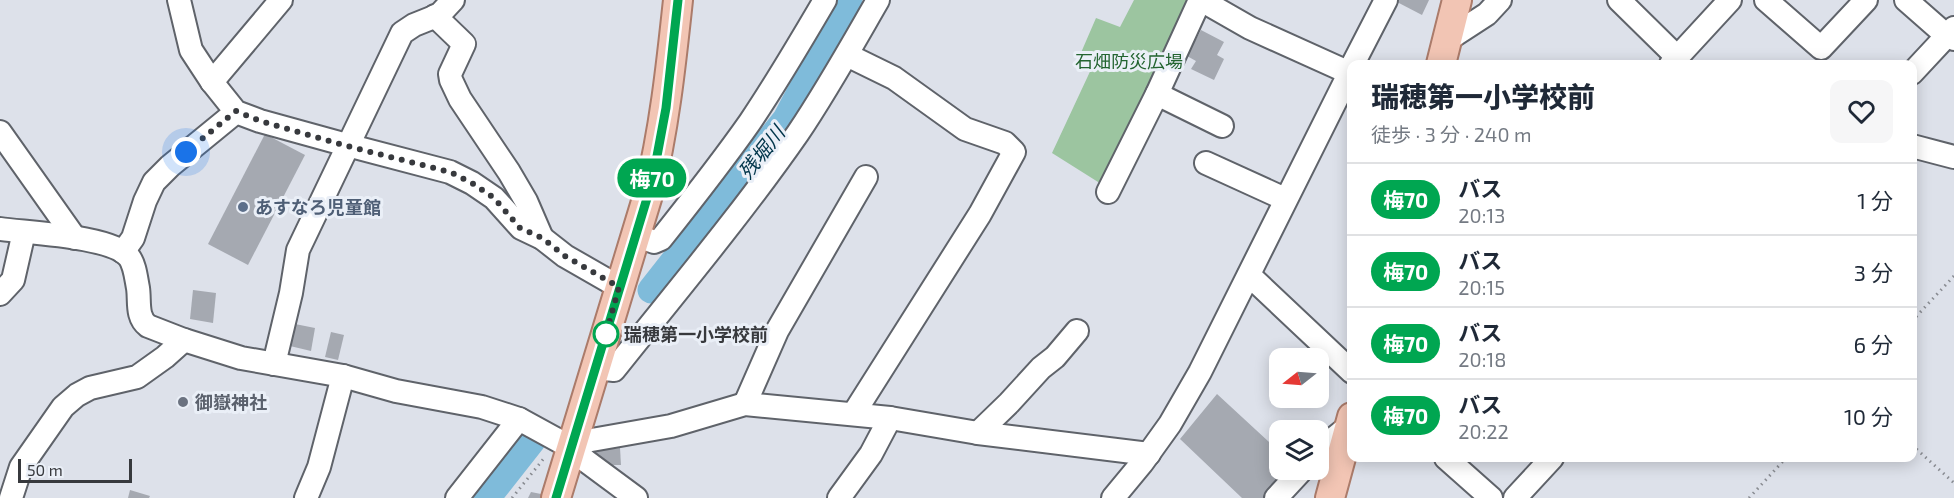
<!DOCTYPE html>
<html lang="ja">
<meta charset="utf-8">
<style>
:root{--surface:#fff;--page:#f6f6f7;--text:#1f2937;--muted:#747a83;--line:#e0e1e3}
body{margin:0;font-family:"Exo 2","Noto Sans JP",sans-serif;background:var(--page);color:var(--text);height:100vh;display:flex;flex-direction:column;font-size:22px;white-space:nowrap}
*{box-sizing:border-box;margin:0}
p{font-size:20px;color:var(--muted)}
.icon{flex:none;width:33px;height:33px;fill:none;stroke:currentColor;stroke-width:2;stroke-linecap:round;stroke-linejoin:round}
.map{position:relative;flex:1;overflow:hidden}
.drawer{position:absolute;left:1347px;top:60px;width:570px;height:402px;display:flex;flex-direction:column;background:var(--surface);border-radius:12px;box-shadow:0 3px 15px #0003}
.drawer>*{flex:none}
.badge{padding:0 12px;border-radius:20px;font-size:21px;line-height:39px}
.needle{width:39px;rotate:253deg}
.buttons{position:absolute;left:1269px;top:348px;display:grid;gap:12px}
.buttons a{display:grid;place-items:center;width:60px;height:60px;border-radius:12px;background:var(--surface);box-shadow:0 3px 15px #0003;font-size:30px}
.scale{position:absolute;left:18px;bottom:15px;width:114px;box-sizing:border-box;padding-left:6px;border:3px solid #37393d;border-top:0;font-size:16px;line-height:21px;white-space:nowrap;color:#37393d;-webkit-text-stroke:4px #eaeff7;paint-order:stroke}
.you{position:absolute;width:30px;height:30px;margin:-15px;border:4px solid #fff;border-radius:50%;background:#1a73e8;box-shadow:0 0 0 9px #1a73e833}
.map>.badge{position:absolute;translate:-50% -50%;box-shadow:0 0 0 3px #fff}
.round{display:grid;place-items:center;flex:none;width:63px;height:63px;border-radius:12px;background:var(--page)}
.overview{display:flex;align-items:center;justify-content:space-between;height:102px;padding:0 24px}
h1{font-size:28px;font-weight:800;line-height:45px}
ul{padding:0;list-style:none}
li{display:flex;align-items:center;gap:18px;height:72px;padding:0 24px;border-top:2px solid var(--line)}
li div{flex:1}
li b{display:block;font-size:22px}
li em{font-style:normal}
li .badge{min-width:66px;font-weight:700;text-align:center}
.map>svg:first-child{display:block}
</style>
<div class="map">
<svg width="1954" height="498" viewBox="0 0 1954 498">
<rect width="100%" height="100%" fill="#dde1ea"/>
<path fill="#9cc5a0" d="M1134 0H1191L1106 187 1052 153 1094 63 1080 55 1096 18 1120 27Z"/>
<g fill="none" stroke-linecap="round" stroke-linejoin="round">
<g stroke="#7fbbda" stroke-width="27">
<path d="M651 290 786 119 849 0"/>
<path d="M487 498 532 441"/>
</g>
</g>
<g fill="#a5a9b1">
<path d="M1398 0H1429L1422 15 1397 2Z"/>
<path d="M1201 30 1224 42 1217 55 1224 59 1214 80 1191 69 1196 61 1187 56Z"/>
<path d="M265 134 305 155 248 265 208 244Z"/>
<path d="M193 290 216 293 213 323 190 319Z"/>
<path d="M295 324 315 328 311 351 290 346Z"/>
<path d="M331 332 344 335 338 360 325 357Z"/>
<path d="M1217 394 1280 452V470H1291L1264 498H1242L1180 439Z"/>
<path d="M620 448 621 465H596L594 451Z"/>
<path d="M130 490 150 496 149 498H128Z"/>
<path d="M531 492 546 495 545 498H528Z"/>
</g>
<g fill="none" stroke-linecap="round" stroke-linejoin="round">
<g stroke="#5f636a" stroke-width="26">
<g id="minor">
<path d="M179 0 191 50 212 82 236 112 260 121 347 145 450 172 472 183 494 198 521 228 542 238 565 256 619 287"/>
<path d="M1201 0 1250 28 1352 74"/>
<path d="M1619 0 1677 57"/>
<path d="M1766 0 1821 48 1866 0"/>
<path d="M1906 0 1947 36 1954 39"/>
<path d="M435 16 464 44 450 74 451 80 460 99 509 172 526 201 542 238"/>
<path d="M1447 40 1487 14 1500 0"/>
<path d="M847 55 894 78 965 129 1005 143 1014 152 980 214 854 413"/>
<path d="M1353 64 1386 0"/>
<path d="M1671 64 1730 0"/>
<path d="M1912 73 1954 28"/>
<path d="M212 82 281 0"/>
<path d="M1157 94 1222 126"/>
<path d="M0 132 75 238"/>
<path d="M1912 146 1954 157"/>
<path d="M1206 163 1285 199"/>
<path d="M1108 192 1157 94 1200 0"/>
<path d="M0 229C28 233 112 236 129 257 135 265 136 278 138 288 140 301 136 317 148 326L184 340 241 358 343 376 396 391 482 407 519 419 572 448 586 461 636 498"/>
<path d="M636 235 654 242 661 239C692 200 722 162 750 122 777 82 801 41 825 0"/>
<path d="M123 252 133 238 145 201 154 182 170 166 236 112"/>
<path d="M1249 275 1352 372"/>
<path d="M0 294 13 280 24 232"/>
<path d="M274 364 291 293 298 250 402 33 414 25 439 15 453 0"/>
<path d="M596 368 614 370C676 292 741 215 798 133 827 90 852 45 878 0"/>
<path d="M745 404 777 331 866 177"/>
<path d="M978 433 1009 403 1041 368 1055 357 1077 331"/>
<path d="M572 448 586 441 671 426 745 404 890 418 978 433 1149 454"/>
<path d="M1318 451 1349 426"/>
<path d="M1446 458 1491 498"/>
<path d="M11 498 21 467 63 407 77 395 90 388 137 377 165 357 184 340"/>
<path d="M306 498 319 467 343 376"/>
<path d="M457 498 519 419"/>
<path d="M839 498 871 454 890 418"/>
<path d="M1113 498 1142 463 1170 424 1200 372 1352 68"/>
<path d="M1276 498 1302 470"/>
<path d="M1515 498 1552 458"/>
</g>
</g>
<g stroke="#ab7b6a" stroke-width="32">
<g id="major">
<path d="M1441 64 1457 0"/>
<path d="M556 498 648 195C664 131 671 66 678 0"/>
<path d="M1330 498 1352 417"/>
</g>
</g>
<g stroke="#888b91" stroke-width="3" stroke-dasharray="1.5 4.5" stroke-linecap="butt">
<path d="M1912 321 1954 276"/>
<path d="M1912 445 1954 483"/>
<path d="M512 498 545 457"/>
<path d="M1749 498 1786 458"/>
</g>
<use href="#minor" stroke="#fff" stroke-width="22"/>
<use href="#major" stroke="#f2c5b4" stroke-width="28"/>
</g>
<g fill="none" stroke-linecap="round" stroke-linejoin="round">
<g stroke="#fff" stroke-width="14">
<path id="line" d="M556 498 648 195 657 156 666 108 678 0"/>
</g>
<use href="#line" stroke="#00a651" stroke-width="9"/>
<path stroke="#37393d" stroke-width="6" stroke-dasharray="0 10.8" d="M186 152 236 111 260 121 347 146 450 172 472 183 494 198 520 228 542 238 565 256 619 287 606 334"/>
</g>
<circle fill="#5c6f8a" stroke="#eaeff7" stroke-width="2" cx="243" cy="207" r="6"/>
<circle fill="#fff" stroke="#00a651" stroke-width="3" cx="606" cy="334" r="12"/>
<circle fill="#6b7280" stroke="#eaeff7" stroke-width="2" cx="183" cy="402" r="6"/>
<g text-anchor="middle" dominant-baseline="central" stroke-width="6" stroke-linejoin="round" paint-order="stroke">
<g font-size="18" fill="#236430" stroke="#eaeff7">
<text x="1129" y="61">石畑防災広場</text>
</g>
<g font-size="18" font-weight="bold" fill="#4e5e75" stroke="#eaeff7" text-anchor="start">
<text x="255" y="207">あすなろ児童館</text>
</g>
<g font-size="18" font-weight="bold" fill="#37393d" stroke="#eaeff7" text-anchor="start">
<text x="624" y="334">瑞穂第一小学校前</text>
</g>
<g font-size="18" font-weight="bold" fill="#5b616d" stroke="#eaeff7" text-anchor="start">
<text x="195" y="402">御嶽神社</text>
</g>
<g font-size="20" font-style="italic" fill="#00354a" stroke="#eaeff7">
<text transform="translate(761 152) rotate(-52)">残堀川</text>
</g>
</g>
</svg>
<div class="buttons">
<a><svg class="needle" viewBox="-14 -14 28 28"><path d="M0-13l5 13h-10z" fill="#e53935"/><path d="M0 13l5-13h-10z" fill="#747a83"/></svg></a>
<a><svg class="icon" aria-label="layers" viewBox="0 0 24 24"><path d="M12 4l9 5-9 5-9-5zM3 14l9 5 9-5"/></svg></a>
</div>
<div class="scale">50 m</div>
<div class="you" style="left:186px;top:152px"></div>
<b class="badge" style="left:652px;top:178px;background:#00a651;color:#fff">梅70</b>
<section class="drawer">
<div class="overview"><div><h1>瑞穂第一小学校前</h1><p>徒歩 · 3 分 · 240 m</p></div><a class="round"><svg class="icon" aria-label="heart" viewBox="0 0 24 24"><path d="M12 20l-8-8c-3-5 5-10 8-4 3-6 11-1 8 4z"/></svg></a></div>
<ul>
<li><span class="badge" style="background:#00a651;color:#fff">梅70</span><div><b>バス</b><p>20:13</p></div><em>1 分</em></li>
<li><span class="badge" style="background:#00a651;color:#fff">梅70</span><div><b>バス</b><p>20:15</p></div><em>3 分</em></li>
<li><span class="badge" style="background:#00a651;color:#fff">梅70</span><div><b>バス</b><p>20:18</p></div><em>6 分</em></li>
<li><span class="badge" style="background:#00a651;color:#fff">梅70</span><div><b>バス</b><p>20:22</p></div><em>10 分</em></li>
</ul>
</section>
</div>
